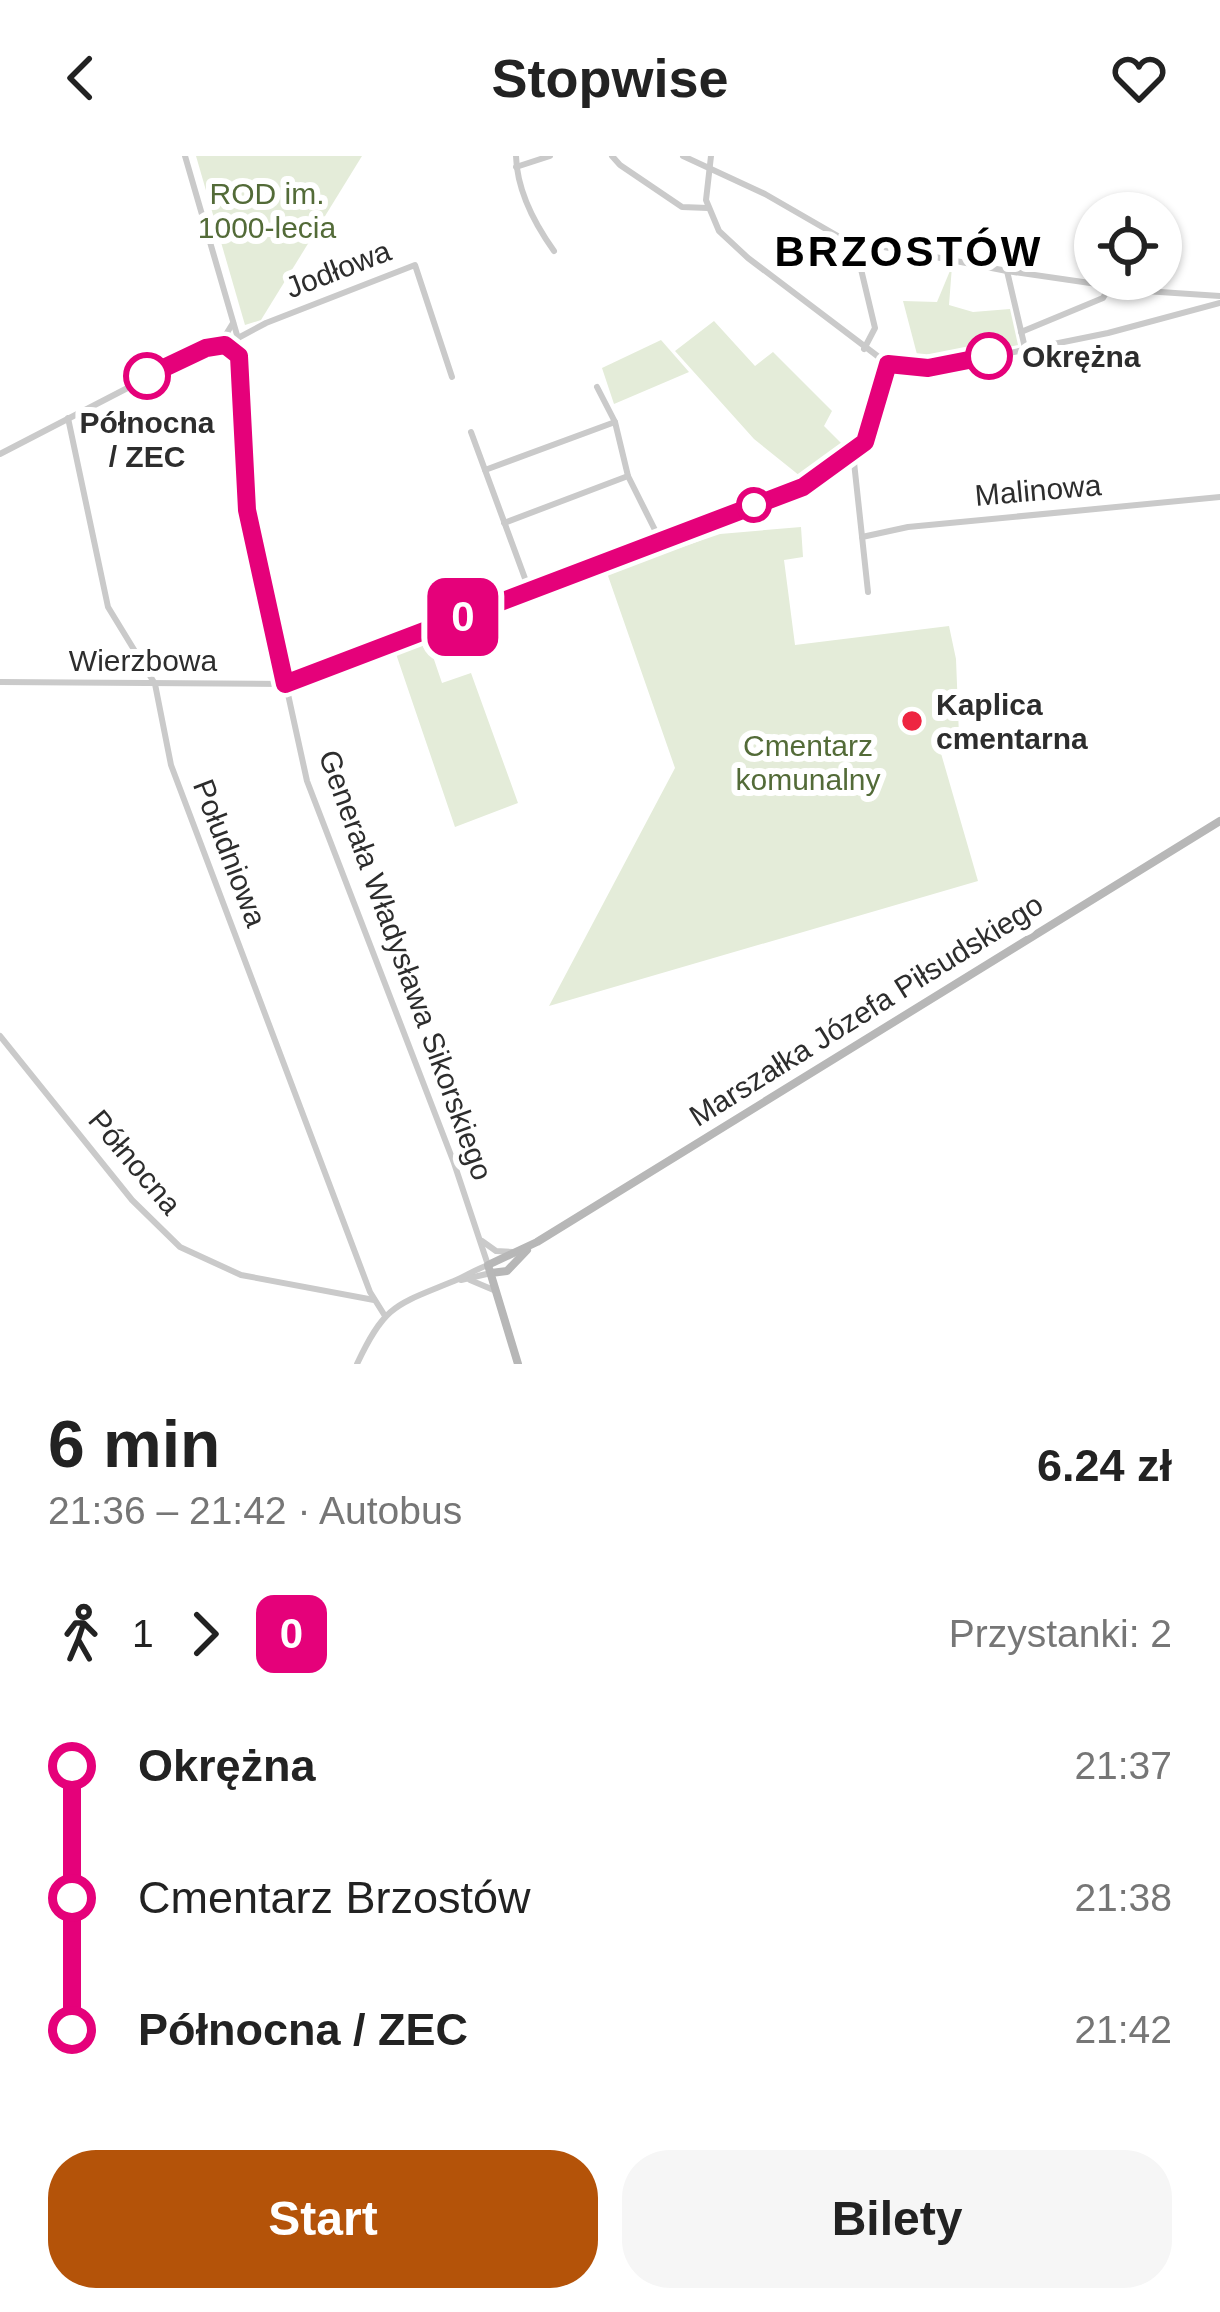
<!DOCTYPE html>
<html lang="pl">
<meta charset="utf-8">
<style>
:root{--surface:#fff;--page:#f6f6f6;--text:#222;--muted:#767676;--accent:#b45309}
body{margin:0;font-family:Arial,sans-serif;background:var(--page);color:var(--text);height:100vh;display:flex;flex-direction:column;font-size:45px;white-space:nowrap}
*{box-sizing:border-box;margin:0}
p{font-size:39px;color:var(--muted)}
.icon{flex:none;width:66px;height:66px;fill:none;stroke:currentColor;stroke-width:2;stroke-linecap:round;stroke-linejoin:round}
.map{position:relative;height:1208px;overflow:hidden}
.side{display:flex;flex-direction:column;background:var(--surface);flex:1}
.side>*{flex:none}
.badge{padding:0 24px;border-radius:18px;font-size:42px;line-height:78px}
.fabs{position:absolute;left:1074px;top:36px;display:grid;gap:24px}
.fabs a{display:grid;place-items:center;width:108px;height:108px;border-radius:50%;background:var(--surface);box-shadow:0 3px 9px #0004;font-size:60px}
.map>.badge{position:absolute;translate:-50% -50%;box-shadow:0 0 0 6px #fff}
.legs{display:flex;align-items:center;gap:18px;height:132px;padding:0 48px;font-size:39px}
.legs p{margin-inline-start:auto}
.head{display:flex;align-items:center;justify-content:space-between;height:204px;padding:0 48px}
h1{font-size:66px;font-weight:600;line-height:90px}
.primary-button{display:flex;gap:24px;margin-top:auto;padding:24px 48px}
.primary-button a{flex:1;height:138px;border-radius:48px;background:var(--accent);color:#fff;font-size:48px;font-weight:600;line-height:138px;text-align:center}
.primary-button a+a{background:var(--page);color:var(--text)}
ul{padding:0 48px;list-style:none}
li{display:flex;align-items:center;gap:42px;height:132px;font-size:45px}
li i{display:grid;place-items:center;width:18px;height:100%;margin:0 15px;background:currentColor}
li i::after{content:'';width:30px;height:30px;margin:-15px;border:9px solid;border-radius:50%;background:var(--surface)}
li p{margin-inline-start:auto}
li:first-child i{background:linear-gradient(#0000 50%,currentColor 0)}
li:last-child i{background:linear-gradient(currentColor 50%,#0000 0)}
header{display:flex;justify-content:space-between;align-items:center;height:156px;padding:0 48px;background:var(--surface);font-size:54px;font-weight:600}
.map>svg:first-child{display:block}
</style>
<header><svg class="icon" aria-label="back" viewBox="0 0 24 24"><path d="M15 5l-7 7 7 7"/></svg>Stopwise<svg class="icon" aria-label="heart" viewBox="0 0 24 24"><path d="M12 20l-8-8c-3-5 5-10 8-4 3-6 11-1 8 4z"/></svg></header>
<div class="map">
<svg width="1220" height="1208" viewBox="0 0 1220 1208">
<rect width="100%" height="100%" fill="#fff"/>
<g fill="#e4ecd9">
<path d="M196 0H362L261 164 245 169Z"/>
<path d="M952 110 949 149 973 156 1010 153 1018 189 939 206H919L903 145 937 146Z"/>
<path d="M714 165 755 210 773 196 832 255 824 270 850 296 805 324 754 283 675 195Z"/>
<path d="M661 184 689 216 614 248 602 212Z"/>
<path d="M801 371 803 401 784 404 795 489 949 470 956 503 959 580 938 587 978 725 549 850 675 612 607 417 720 378Z"/>
<path d="M426 480 442 527 471 517 518 647 455 671 394 492Z"/>
</g>
<g fill="none" stroke-linecap="round" stroke-linejoin="round">
<g stroke="#cacaca" stroke-width="6">
<path d="M516 0C517 35 534 67 554 95"/>
<path d="M612 0 620 9 682 51 708 52"/>
<path d="M683 0 765 38 843 83 1007 115 1145 135 1220 140"/>
<path d="M711 0 706 44 719 75 748 102 888 208 945 210 1108 177 1220 147"/>
<path d="M516 11 550 0"/>
<path d="M855 88 875 172 864 193"/>
<path d="M1007 115 1025 192"/>
<path d="M1021 176 1103 142 1110 130"/>
<path d="M206 192 225 189 266 167 415 109 452 221"/>
<path d="M597 231 615 266 628 320 661 386"/>
<path d="M68 262 108 451 155 528 171 609 370 1136 385 1160"/>
<path d="M471 276 530 436"/>
<path d="M853 297 868 436"/>
<path d="M0 298 228 180"/>
<path d="M485 314 615 266"/>
<path d="M504 367 628 320"/>
<path d="M862 381 908 371 1220 341"/>
<path d="M0 526 285 528 803 331 865 287 888 208"/>
<path d="M0 880 132 1044 180 1091 241 1119 374 1144"/>
<path d="M461 1124 491 1117"/>
<path d="M470 1124 496 1135"/>
<path d="M357 1208C385 1148 396 1149 454 1125 466 1120 476 1113 488 1109"/>
</g>
<g stroke="#cacaca" stroke-width="6">
<path d="M185 0 237 179 247 351 307 625 454 1007 488 1109"/>
<path d="M225 180 233 167"/>
<path d="M482 1085 496 1095 513 1096"/>
</g>
<g stroke="#b7b7b7" stroke-width="8">
<path d="M491 1117 507 1115 527 1094"/>
<path d="M518 1208 488 1109 537 1086 1220 665"/>
</g>
</g>
<g fill="none" stroke-linecap="round" stroke-linejoin="round">
<g stroke="#fff" stroke-width="27">
<path id="line-1" d="M147 220 206 192 225 189 239 200 247 354 285 528 803 331 865 286 888 208 928 212 989 200"/>
</g>
<use href="#line-1" stroke="#e5017a" stroke-width="18"/>
</g>
<g fill="#fff" stroke="#e5017a" stroke-width="6">
<circle cx="989" cy="200" r="21"/>
<circle cx="147" cy="220" r="21"/>
<circle cx="754" cy="349" r="15"/>
</g>
<circle fill="#ee2541" stroke="#fff" stroke-width="4.5" cx="912" cy="565" r="12"/>
<g text-anchor="middle" dominant-baseline="central" stroke-width="12" stroke-linejoin="round" paint-order="stroke">
<g font-size="30" fill="#536b38" stroke="#fff">
<text x="267" y="37">ROD im.<tspan x="267" dy="34">1000-lecia</tspan></text>
<text x="808" y="589">Cmentarz<tspan x="808" dy="34">komunalny</tspan></text>
</g>
<g font-size="30" fill="#2d2d2d" stroke="#fff">
<text transform="translate(338 113) rotate(-21)">Jodłowa</text>
<text transform="translate(1038 334) rotate(-5)">Malinowa</text>
<text x="143" y="504">Wierzbowa</text>
<text transform="translate(230 697) rotate(69)">Południowa</text>
<text transform="translate(406 809) rotate(70)">Generała Władysława Sikorskiego</text>
<text transform="translate(866 854) rotate(-32)">Marszałka Józefa Piłsudskiego</text>
<text transform="translate(135 1006) rotate(50)">Północna</text>
</g>
<g font-size="30" font-weight="bold" fill="#2d2d2d" stroke="#fff" text-anchor="start">
<text x="1022" y="200">Okrężna</text>
<text x="147" y="266" text-anchor="middle">Północna<tspan x="147" dy="34">/ ZEC</tspan></text>
</g>
<g font-size="30" font-weight="bold" fill="#2d2d2d" stroke="#fff" text-anchor="start">
<text x="936" y="548">Kaplica<tspan x="936" dy="34">cmentarna</tspan></text>
</g>
<g font-size="42" font-weight="bold" letter-spacing="3" fill="#000" stroke="#fff">
<text x="909" y="95">BRZOSTÓW</text>
</g>
</g>
</svg>
<div class="fabs">
<a><svg class="icon" aria-label="locate" viewBox="0 0 24 24"><circle cx="12" cy="12" r="6"/><path d="M12 2v4M12 18v4M2 12h4M18 12h4"/></svg></a>
</div>
<b class="badge" style="left:463px;top:461px;background:#e5017a;color:#fff">0</b>
</div>
<section class="side">
<div class="head"><div><h1>6 min</h1><p>21:36 – 21:42 · Autobus</p></div><b>6.24 zł</b></div>
<div class="legs"><svg class="icon" aria-label="walk" viewBox="0 0 24 24"><circle cx="13" cy="4" r="2"/><path d="M13 8l-2 6 4 7M11 14l-3 7M7 12l3-4h3l4 4"/></svg>1<svg class="icon" aria-label="forward" viewBox="0 0 24 24"><path d="M9 5l7 7-7 7"/></svg><b class="badge" style="background:#e5017a;color:#fff">0</b><p>Przystanki: 2</p></div>
<ul>
<li><i style="color:#e5017a"></i><b>Okrężna</b><p>21:37</p></li>
<li><i style="color:#e5017a"></i><span>Cmentarz Brzostów</span><p>21:38</p></li>
<li><i style="color:#e5017a"></i><b>Północna / ZEC</b><p>21:42</p></li>
</ul>
<div class="primary-button"><a>Start</a><a>Bilety</a></div>
</section>
